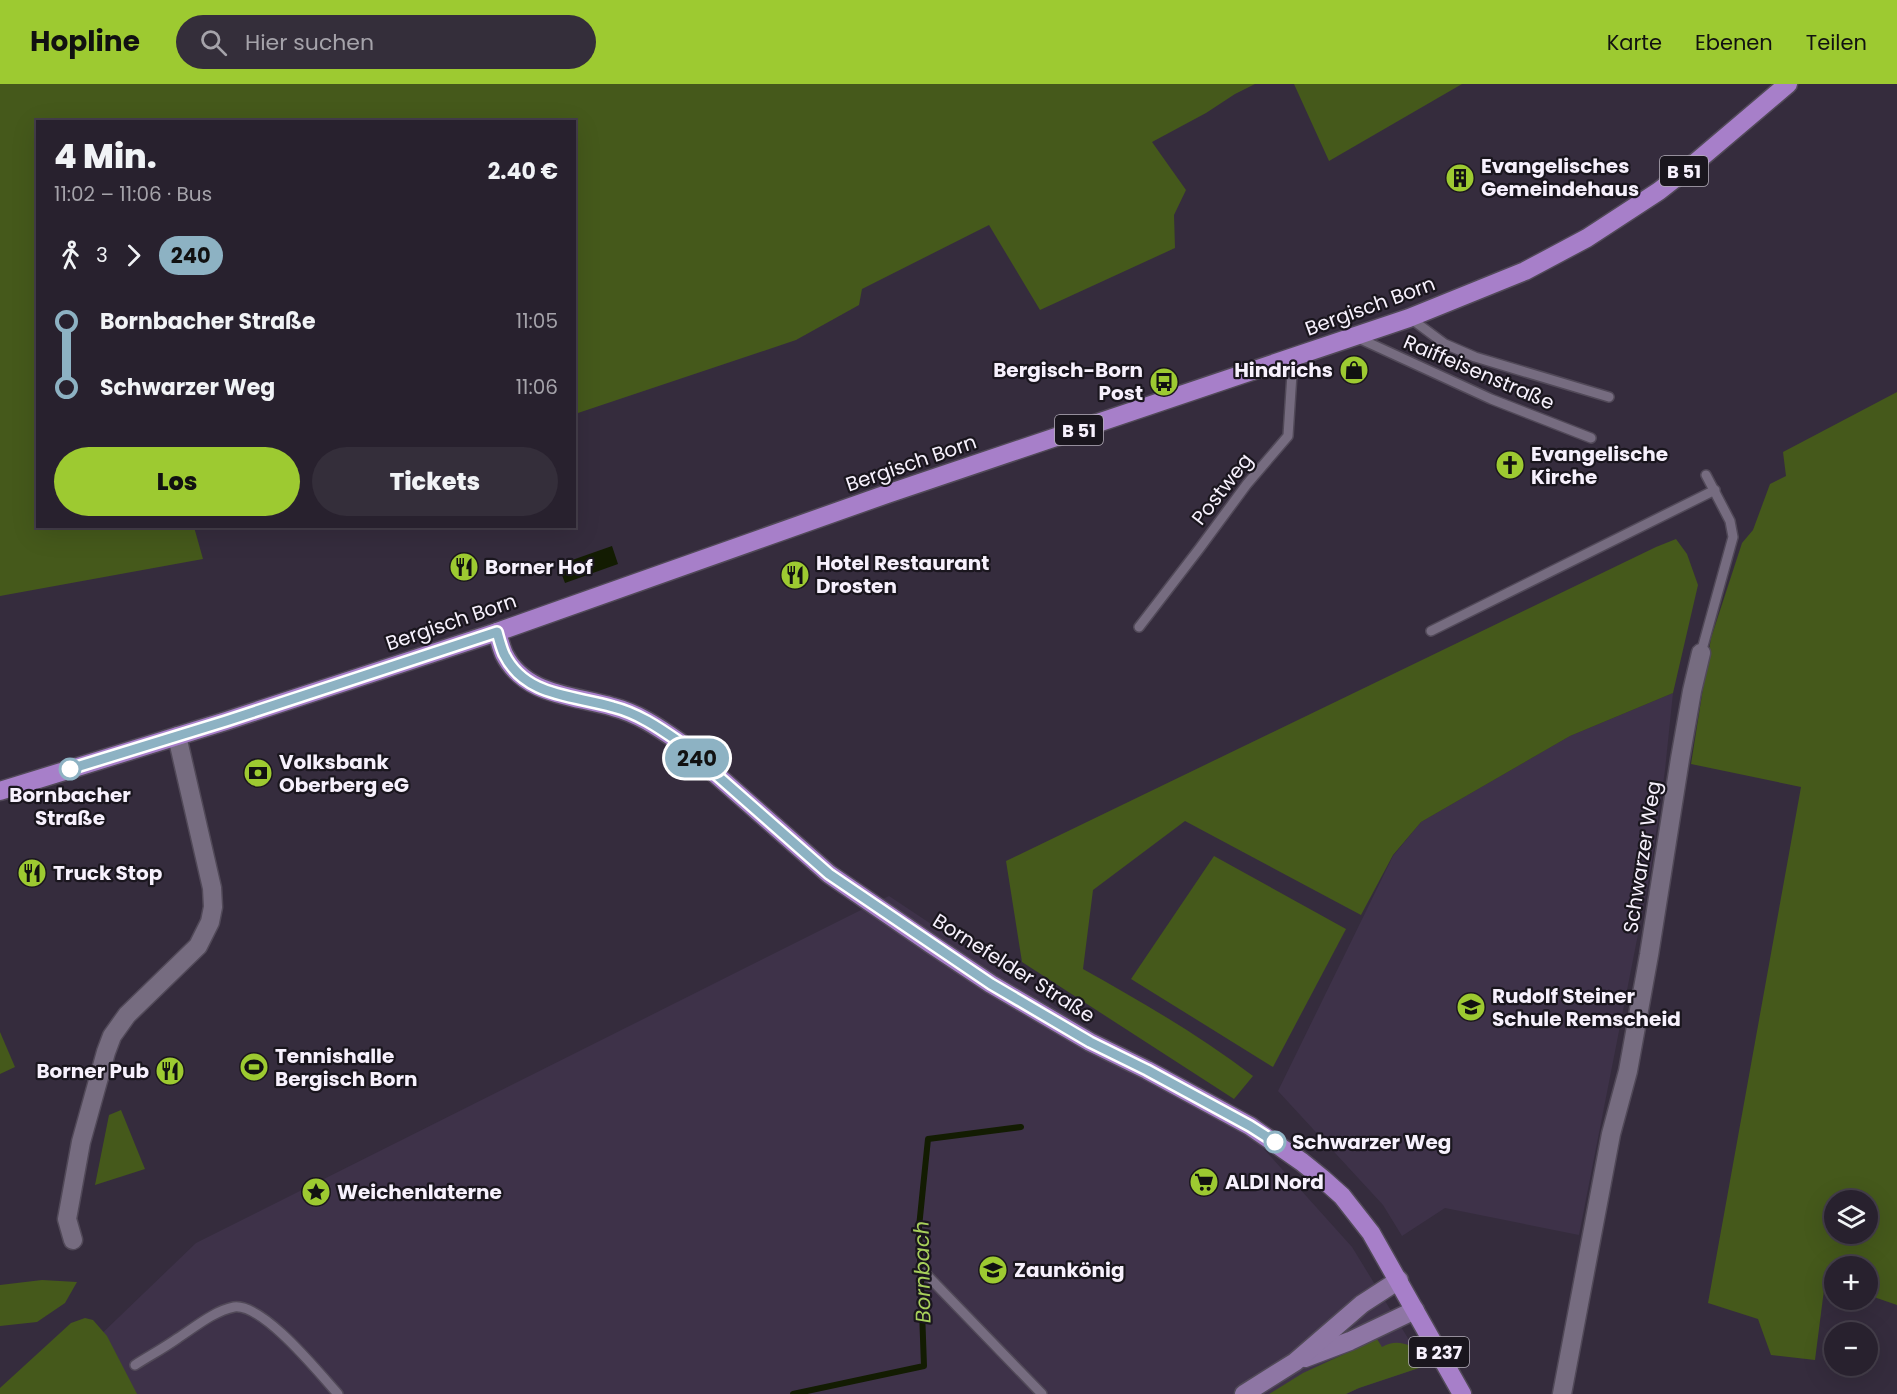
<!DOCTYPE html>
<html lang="de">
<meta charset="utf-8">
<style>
:root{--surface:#28212e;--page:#342e3a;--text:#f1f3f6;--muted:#a5a3aa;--line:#443e4a;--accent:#9dca31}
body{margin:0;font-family:Poppins,sans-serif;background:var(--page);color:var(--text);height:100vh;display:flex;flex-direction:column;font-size:22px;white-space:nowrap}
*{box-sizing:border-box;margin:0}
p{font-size:20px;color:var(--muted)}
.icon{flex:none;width:33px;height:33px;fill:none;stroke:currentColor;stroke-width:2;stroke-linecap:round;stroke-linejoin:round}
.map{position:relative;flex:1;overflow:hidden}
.drawer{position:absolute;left:36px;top:36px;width:540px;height:408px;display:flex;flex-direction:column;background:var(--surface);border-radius:0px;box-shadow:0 6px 24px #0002,0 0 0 2px var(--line)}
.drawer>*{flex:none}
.badge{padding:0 12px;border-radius:20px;font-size:21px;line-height:39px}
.fabs{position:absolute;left:1824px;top:1106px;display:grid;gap:12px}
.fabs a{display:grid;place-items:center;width:54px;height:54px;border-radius:50%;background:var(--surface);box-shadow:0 6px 24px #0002,0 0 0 2px var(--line);font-size:30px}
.map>.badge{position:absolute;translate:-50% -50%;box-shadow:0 0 0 3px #fff}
.legs{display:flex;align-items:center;gap:9px;height:66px;padding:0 18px;font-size:20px}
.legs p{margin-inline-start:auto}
.summary{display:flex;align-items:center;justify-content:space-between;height:102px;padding:0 18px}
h1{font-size:33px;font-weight:800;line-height:45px}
.primary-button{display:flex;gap:12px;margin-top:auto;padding:12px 18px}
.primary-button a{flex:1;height:69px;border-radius:36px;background:var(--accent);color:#111;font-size:24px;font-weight:800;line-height:69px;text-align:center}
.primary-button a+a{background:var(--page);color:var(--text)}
ul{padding:0 18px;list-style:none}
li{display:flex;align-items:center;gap:21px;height:66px;font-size:22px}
li i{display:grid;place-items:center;width:9px;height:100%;margin:0 8px;background:currentColor}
li i::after{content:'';width:15px;height:15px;margin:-8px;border:4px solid;border-radius:50%;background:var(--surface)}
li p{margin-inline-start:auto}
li:first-child i{background:linear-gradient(#0000 50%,currentColor 0)}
li:last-child i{background:linear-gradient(currentColor 50%,#0000 0)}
header{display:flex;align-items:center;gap:36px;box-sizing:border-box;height:84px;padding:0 30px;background:var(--accent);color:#111}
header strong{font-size:28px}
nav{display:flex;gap:33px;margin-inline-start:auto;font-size:21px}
.search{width:420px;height:54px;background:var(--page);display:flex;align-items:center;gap:15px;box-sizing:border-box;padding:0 21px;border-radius:33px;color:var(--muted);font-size:22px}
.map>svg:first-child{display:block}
</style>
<header>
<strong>Hopline</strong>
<div class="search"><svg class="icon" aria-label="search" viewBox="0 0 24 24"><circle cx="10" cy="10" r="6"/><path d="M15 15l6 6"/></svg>Hier suchen</div>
<nav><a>Karte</a><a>Ebenen</a><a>Teilen</a></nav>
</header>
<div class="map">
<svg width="1897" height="1310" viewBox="0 0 1897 1310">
<rect width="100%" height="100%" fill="#352c3d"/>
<g fill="#3e3249">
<path d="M1673 609 1665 686 1651 784 1579 1151 1445 1124 1402 1152 1383 1121 1278 1007 1393 772 1421 738 1570 652Z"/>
<path d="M889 812 1255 1055 1352 1163 1425 1282 1359 1304 1346 1310H39L196 1159Z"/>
</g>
<g fill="#45591b" fill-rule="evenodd">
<path d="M0 0H1255L1235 10 1206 29 1152 58 1186 106 1174 131 1175 164 1040 226 989 141 862 205 859 221 796 256 575 330 574 38H38V442L194 443 203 475 0 512Z"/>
<path d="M1294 0H1462L1329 77Z"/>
<path d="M1897 308V1221L1868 1211V1182H1834V1201L1825 1198 1815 1276 1771 1271 1758 1235 1708 1219 1801 703 1691 680 1711 554 1742 459 1753 446 1770 400 1786 392 1783 368ZM1834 1116H1868V1149H1834Z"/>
<path d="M1676 455 1687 470 1698 501 1673 609 1570 652 1421 738 1393 771 1361 831 1185 737 1093 806 1083 885C1142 918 1199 951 1253 992L1234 1015 1022 878 1006 777 1656 463Z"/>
<path d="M1214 772 1346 845 1273 983 1131 895Z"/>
<path d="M0 948 15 983 0 990Z"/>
<path d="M121 1026 145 1085 95 1101 109 1031Z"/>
<path d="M42 1196 77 1198 65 1219 37 1238 0 1242V1201Z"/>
<path d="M85 1234 93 1236 107 1252 137 1310H0V1304L71 1239Z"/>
<path d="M1377 1255 1382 1263C1393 1257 1400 1258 1412 1262L1425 1282 1359 1304 1346 1310H1269L1303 1289Z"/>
</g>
<path fill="#131c02" d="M612 462 618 480 565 499 558 481Z"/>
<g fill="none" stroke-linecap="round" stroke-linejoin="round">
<path stroke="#131c02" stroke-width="6" d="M793 1310 924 1282 919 1143 928 1055 1021 1043"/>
<g stroke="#514958" stroke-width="12">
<g id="lane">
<path d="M1410 234 1445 260 1475 273 1609 313"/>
<path d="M1356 253 1491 315 1591 354"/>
<path d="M1139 543 1199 465 1247 400 1288 352 1293 274"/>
<path d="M1431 547 1715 406"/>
<path d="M1701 569 1733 453 1730 437 1706 391"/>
<path d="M925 1189 1042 1310"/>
<path d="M135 1281C149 1272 164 1264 178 1254 195 1243 214 1227 234 1223 263 1219 319 1289 338 1310"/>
</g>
</g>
<g stroke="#514958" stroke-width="21">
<g id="street">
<path d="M73 1156 67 1135 81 1058 106 968 112 952 127 931 198 862 210 838 213 823 212 804 177 652"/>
<path d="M1562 1310 1611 1050 1628 987 1649 871 1680 675 1692 607 1701 569"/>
</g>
</g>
<g stroke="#514958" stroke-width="21">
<g id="secondary">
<path d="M1305 1274 1350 1257 1415 1226"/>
<path d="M1244 1310 1295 1278 1362 1220 1399 1196"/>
</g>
</g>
<g stroke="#514958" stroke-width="21">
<g id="primary">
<path d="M497 548C499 555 501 563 504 570 525 612 573 611 613 623 637 629 658 643 678 657L829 790 931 860 991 900 1090 958 1147 986 1250 1042 1302 1078 1323 1095 1342 1112 1371 1149 1462 1310"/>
<path d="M0 707 226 637 497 548 887 410 1409 234 1525 187 1587 154 1659 107 1696 78 1788 0"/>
</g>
</g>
<use href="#lane" stroke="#766c80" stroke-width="9"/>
<use href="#street" stroke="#766c80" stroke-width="18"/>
<use href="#secondary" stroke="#8e76a4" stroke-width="18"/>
<use href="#primary" stroke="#a77fc9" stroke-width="18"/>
</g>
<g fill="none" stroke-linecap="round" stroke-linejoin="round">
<g stroke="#fff" stroke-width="14">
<path id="line-1" d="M70 685 226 637 497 548C499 555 501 563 504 570 525 613 573 611 613 623 637 629 658 643 678 657L829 790 932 860 991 900 1090 958 1147 986 1250 1042 1275 1058"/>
</g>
<use href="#line-1" stroke="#8db2c3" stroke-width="9"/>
</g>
<defs>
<g id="building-disc" transform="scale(1.5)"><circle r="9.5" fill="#9dca31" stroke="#1a161e"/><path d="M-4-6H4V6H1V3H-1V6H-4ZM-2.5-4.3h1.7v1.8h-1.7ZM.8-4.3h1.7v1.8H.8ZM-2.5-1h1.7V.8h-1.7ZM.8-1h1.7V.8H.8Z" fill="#111"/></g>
<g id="shop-disc" transform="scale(1.5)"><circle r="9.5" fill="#9dca31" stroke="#1a161e"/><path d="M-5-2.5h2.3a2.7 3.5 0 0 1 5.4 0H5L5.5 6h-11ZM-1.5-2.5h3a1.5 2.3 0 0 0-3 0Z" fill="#111"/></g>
<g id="bus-disc" transform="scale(1.5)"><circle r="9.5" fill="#9dca31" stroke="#1a161e"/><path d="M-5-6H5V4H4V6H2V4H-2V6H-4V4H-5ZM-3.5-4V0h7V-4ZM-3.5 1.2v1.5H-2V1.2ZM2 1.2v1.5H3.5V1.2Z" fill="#111"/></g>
<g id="church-disc" transform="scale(1.5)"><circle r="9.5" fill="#9dca31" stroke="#1a161e"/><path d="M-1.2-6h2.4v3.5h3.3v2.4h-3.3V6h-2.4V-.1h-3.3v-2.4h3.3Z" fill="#111"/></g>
<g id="restaurant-disc" transform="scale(1.5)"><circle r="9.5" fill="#9dca31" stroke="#1a161e"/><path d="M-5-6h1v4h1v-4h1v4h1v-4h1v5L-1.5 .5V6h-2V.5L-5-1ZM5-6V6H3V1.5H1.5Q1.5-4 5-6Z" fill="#111"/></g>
<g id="bank-disc" transform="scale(1.5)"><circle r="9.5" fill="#9dca31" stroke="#1a161e"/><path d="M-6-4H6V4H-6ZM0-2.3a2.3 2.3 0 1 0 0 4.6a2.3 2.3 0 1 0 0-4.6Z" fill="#111"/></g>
<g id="school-disc" transform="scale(1.5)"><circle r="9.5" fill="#9dca31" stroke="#1a161e"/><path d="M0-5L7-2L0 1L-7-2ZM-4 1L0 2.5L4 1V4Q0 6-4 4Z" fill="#111"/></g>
<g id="stadium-disc" transform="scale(1.5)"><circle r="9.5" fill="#9dca31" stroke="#1a161e"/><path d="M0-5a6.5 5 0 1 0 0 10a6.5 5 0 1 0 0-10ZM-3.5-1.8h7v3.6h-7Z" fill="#111"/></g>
<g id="supermarket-disc" transform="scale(1.5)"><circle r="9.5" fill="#9dca31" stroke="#1a161e"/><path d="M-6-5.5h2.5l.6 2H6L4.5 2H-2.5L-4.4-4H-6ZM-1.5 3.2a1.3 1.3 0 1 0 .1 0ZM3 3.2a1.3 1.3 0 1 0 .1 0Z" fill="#111"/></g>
<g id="sight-disc" transform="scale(1.5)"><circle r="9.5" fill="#9dca31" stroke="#1a161e"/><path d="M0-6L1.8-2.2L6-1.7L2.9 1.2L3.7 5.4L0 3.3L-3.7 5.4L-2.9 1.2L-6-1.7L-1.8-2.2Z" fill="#111"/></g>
</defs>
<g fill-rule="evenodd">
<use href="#building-disc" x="1460" y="94"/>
<use href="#shop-disc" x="1354" y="286"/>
<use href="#bus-disc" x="1164" y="298"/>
<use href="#church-disc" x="1510" y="381"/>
<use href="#restaurant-disc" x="464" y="483"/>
<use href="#restaurant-disc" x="795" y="491"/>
<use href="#bank-disc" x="258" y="689"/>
<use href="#restaurant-disc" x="32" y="789"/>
<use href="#school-disc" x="1471" y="923"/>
<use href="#stadium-disc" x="254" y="983"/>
<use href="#restaurant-disc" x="170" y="987"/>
<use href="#supermarket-disc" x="1204" y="1098"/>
<use href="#sight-disc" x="316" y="1108"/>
<use href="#school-disc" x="993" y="1186"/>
</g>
<g fill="#fff" stroke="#8db2c3" stroke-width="3">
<circle cx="70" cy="685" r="10"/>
<circle cx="1275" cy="1058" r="10"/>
</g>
<g text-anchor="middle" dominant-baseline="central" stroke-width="4.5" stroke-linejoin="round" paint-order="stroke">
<g fill="#1a161e" stroke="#b5afba" stroke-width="1.5">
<rect x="1660" y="72" width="48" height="30" rx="4.5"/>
<rect x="1055" y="331" width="48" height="30" rx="4.5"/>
<rect x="1409" y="1253" width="60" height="30" rx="4.5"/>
</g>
<g font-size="18" font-weight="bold" fill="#f7f1fd">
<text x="1684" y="87">B 51</text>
<text x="1079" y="346">B 51</text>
<text x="1439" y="1268">B 237</text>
</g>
<g font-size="20" font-weight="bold" fill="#f7f1fd" stroke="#1a161e" text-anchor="start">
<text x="1481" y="82">Evangelisches<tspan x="1481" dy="23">Gemeindehaus</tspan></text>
<text x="1143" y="286" text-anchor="end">Bergisch-Born<tspan x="1143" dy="23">Post</tspan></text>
<text x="1333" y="286" text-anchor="end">Hindrichs</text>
<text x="1531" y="370">Evangelische<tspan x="1531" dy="23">Kirche</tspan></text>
<text x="816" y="479">Hotel Restaurant<tspan x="816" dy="23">Drosten</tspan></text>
<text x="485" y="483">Borner Hof</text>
<text x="279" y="678">Volksbank<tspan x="279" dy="23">Oberberg eG</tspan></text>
<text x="53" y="789">Truck Stop</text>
<text x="1492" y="912">Rudolf Steiner<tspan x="1492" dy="23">Schule Remscheid</tspan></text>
<text x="275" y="972">Tennishalle<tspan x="275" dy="23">Bergisch Born</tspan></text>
<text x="149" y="987" text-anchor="end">Borner Pub</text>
<text x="1225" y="1098">ALDI Nord</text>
<text x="337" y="1108">Weichenlaterne</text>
<text x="1014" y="1186">Zaunkönig</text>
</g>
<g font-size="20" fill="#f7f1fd" stroke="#1a161e">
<text transform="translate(1370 222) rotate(-20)">Bergisch Born</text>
<text transform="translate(1479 288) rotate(23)">Raiffeisenstraße</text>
<text transform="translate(911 379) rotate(-19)">Bergisch Born</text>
<text transform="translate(1222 405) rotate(-52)">Postweg</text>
<text transform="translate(451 538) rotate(-19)">Bergisch Born</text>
<text transform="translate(1642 773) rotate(-81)">Schwarzer Weg</text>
<text transform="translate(1014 884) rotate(32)">Bornefelder Straße</text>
</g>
<g font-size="20" font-weight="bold" fill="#f7f1fd" stroke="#1a161e">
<text x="70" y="711">Bornbacher<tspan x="70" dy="23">Straße</tspan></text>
<text x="1292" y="1058" text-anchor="start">Schwarzer Weg</text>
</g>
<g font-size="21" font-style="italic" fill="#a8d05b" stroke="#1a161e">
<text transform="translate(922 1188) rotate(-91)">Bornbach</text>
</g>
</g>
</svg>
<div class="fabs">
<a><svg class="icon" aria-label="layers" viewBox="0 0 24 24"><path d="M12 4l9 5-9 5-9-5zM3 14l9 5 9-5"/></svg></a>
<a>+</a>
<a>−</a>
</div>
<b class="badge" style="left:697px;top:674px;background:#8db2c3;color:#111">240</b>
<section class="drawer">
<div class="summary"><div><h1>4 Min.</h1><p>11:02 – 11:06 · Bus</p></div><b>2.40 €</b></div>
<div class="legs"><svg class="icon" aria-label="walk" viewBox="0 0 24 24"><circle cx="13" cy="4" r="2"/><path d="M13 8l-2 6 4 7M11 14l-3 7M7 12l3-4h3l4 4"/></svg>3<svg class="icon" aria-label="forward" viewBox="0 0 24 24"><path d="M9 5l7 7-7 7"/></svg><b class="badge" style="background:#8db2c3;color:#111">240</b></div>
<ul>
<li><i style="color:#8db2c3"></i><b>Bornbacher Straße</b><p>11:05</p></li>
<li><i style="color:#8db2c3"></i><b>Schwarzer Weg</b><p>11:06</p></li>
</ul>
<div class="primary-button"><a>Los</a><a>Tickets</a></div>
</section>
</div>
